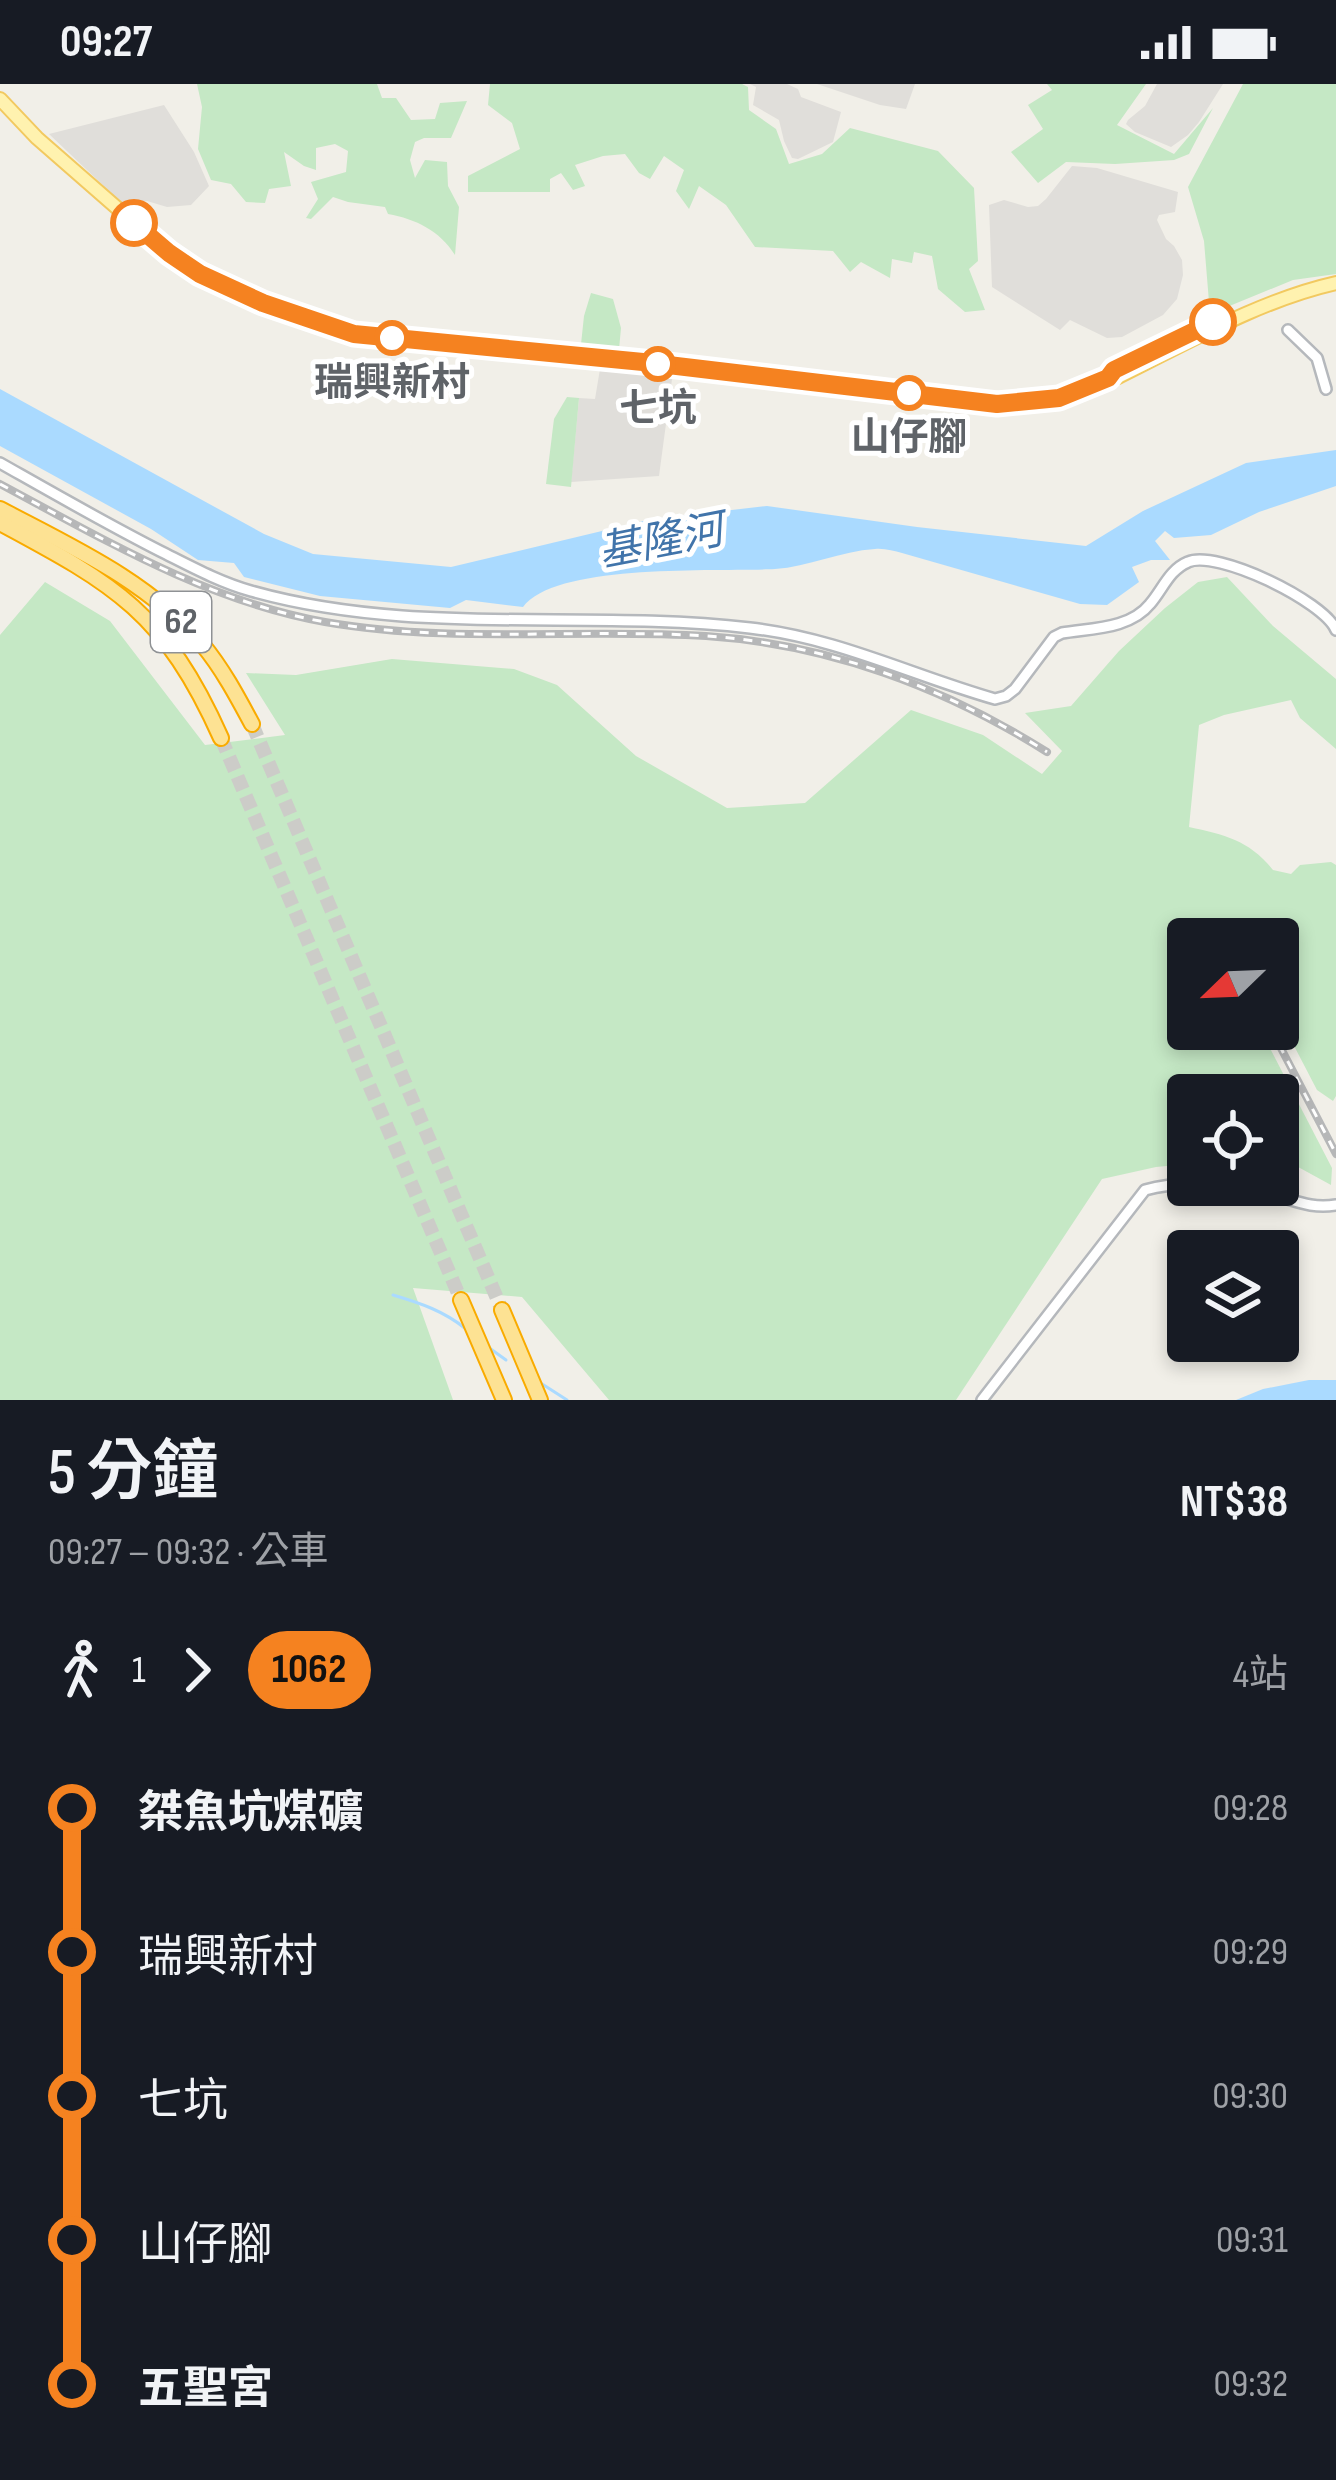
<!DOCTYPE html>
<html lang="zh-TW">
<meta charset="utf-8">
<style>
:root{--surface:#171b24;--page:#20242c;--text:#f1f3f6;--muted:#9ea1a6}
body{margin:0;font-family:"Sofia Sans Condensed","Noto Sans TC",sans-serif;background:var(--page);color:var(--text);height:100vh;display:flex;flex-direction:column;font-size:45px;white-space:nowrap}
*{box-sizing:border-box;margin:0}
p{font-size:39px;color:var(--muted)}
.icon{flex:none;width:66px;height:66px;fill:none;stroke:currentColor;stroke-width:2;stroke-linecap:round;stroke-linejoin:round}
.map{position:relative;height:1316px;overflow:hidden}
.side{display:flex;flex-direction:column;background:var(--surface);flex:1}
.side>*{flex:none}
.badge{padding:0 24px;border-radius:39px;font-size:42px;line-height:78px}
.needle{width:78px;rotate:247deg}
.tools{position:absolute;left:1167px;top:834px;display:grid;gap:24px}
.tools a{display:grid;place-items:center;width:132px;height:132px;border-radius:12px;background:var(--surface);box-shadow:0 6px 18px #0003;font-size:60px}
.map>.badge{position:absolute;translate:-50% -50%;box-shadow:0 0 0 6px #fff}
.legs{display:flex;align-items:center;gap:18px;height:132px;padding:0 48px;font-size:39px}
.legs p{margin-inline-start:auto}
.overview{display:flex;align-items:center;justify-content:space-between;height:204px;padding:0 48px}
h1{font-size:66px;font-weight:600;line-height:90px}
ul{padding:0 48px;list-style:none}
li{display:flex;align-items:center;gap:42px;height:144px;font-size:45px}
li i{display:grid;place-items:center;width:18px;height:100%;margin:0 15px;background:currentColor}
li i::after{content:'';width:30px;height:30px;margin:-15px;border:9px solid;border-radius:50%;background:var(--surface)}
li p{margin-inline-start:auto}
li:first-child i{background:linear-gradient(#0000 50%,currentColor 0)}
li:last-child i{background:linear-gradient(currentColor 50%,#0000 0)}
.status{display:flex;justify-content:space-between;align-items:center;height:84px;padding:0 60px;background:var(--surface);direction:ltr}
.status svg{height:33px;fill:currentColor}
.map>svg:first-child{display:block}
</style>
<div class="status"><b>09:27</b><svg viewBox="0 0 49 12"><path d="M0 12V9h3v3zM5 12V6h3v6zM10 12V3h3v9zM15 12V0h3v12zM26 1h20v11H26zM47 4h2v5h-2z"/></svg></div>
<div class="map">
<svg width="1336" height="1316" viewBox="0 0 1336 1316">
<rect width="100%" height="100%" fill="#f1efe8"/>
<g fill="#e0deda">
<path d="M750 0H787L798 5 801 13 841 28 833 58 798 75 792 74 784 57 779 36 753 21 756 3Z"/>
<path d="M817 0H915L906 25 880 21Z"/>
<path d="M1157 0H1223L1199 38 1188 51 1171 63 1135 48 1126 40 1128 36 1145 22Z"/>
<path d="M164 21 194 68 209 102 191 121 167 123 147 117 127 124 49 50Z"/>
<path d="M1072 82 1097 84 1178 108 1175 128 1159 131 1157 136 1166 155 1174 162 1182 176 1183 191 1177 215 1163 231 1122 253 1107 254 1070 236 1060 246 992 203 989 121 1004 116 1028 123 1038 122 1046 115Z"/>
<path d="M600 285 672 295 659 392 571 398 579 314 595 315Z"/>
</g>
<g fill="#c5e8c5">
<path d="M197 0H377L382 14H396L411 36 435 35 440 19 467 17 451 54H424L415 58 410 76 415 94 425 76 447 78 448 102 459 123 455 171C440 147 416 135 388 130L385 123 348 118 333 113 311 135 306 134 318 115 311 98 346 88 348 67 335 60 316 64V86L304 82 284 68 291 102 269 105 265 119 246 118 231 100 211 96 198 65 202 23Z"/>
<path d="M490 0H742L748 3 749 26 776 45 789 80 822 70 850 44 938 67 974 104 978 177 969 185 985 226 965 228 938 205 932 172 914 168 912 179 892 175 890 194 861 178 850 188 833 167 755 163 726 121 699 102 689 125 676 107 684 86 664 72 650 95 639 89 625 70 603 72 575 81 585 102 573 106 561 89 550 95V108H468V92L520 65 512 39 488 21Z"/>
<path d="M1047 0H1146L1117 41 1174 70 1213 24 1189 70 1174 76 1115 80 1066 78 1038 99 1011 68 1043 45 1028 21 1052 6Z"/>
<path d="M1243 0H1336V190L1293 196 1210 230 1204 157 1188 103Z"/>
<path d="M591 209 613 215 621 244 618 276 599 274 589 279H579L584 232Z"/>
<path d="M567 313 579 314 571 403 546 400 554 335Z"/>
<path d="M1227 493 1273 542 1336 595V665L1300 634 1291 616 1224 631 1199 641 1189 743C1225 751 1249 756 1273 786L1291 790 1300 781 1331 778 1336 781V1012L1333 1017 1317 1006 1278 931V855H1188V945H1260L1332 1084 1331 1101 1278 1072V1011H1188V1080L1156 1083 1102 1095 956 1316H609L522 1213 413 1204 453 1316H0V551L45 498 110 537 205 661 285 651 246 589 296 591 392 575 514 585 557 601 636 672 727 724 805 719 911 626 983 651 1042 690 1062 667 1025 629 1071 622 1119 567 1165 524 1198 498Z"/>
</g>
<g fill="#aadaff">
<path d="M0 305 264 450 313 470 451 483 652 435 767 422 917 443 1086 462 1143 427 1246 379 1336 366V402L1259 428 1211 451 1174 454 1165 447 1155 457 1170 476H1151L1132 483 1139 498 1107 521 1080 520 902 469C894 467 884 464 875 465 841 467 808 483 775 485 721 488 556 478 523 523L466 516 450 524 320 512 244 493 234 479 198 476 151 445 0 362Z"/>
<path d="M1309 1296H1336V1316H1236L1263 1305Z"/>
</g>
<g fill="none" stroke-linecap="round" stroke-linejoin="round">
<g stroke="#aadaff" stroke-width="3">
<path d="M393 1211C420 1219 444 1227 466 1245"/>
<path d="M488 1263 506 1276"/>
<path d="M539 1298 567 1316"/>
</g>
<g stroke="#ccccc8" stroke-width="14" stroke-dasharray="14 7" stroke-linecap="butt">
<path d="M252 640 502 1226"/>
<path d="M221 654 461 1216"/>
</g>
<g stroke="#b5b8bc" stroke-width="14">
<g id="minor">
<path d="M1288 246 1317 274 1326 305"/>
<path d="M0 379C53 409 105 439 160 467 190 482 219 498 251 507 414 553 584 525 750 544 838 554 911 591 995 615L1006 612 1015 605 1054 553 1062 549C1092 544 1130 545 1150 520 1163 505 1169 486 1188 478 1216 465 1324 517 1336 546"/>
<path d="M982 1316 1145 1106C1184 1095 1231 1101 1270 1110 1295 1116 1309 1125 1336 1121"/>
</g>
</g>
<g stroke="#f2c960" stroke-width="16">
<path id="major" d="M0 15 37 54 132 137 169 169 200 190 263 219 354 250 643 278 997 320C1017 319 1039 319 1059 314 1080 309 1097 296 1118 293 1187 259 1260 216 1336 199"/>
</g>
<g stroke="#f9ab00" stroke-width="18">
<g id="highway">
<path d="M0 425C72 463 148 497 202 560 222 584 237 612 252 640"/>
<path d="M0 439C116 501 165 529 221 654"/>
<path d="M461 1216 504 1316"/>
<path d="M502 1226 540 1316"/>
</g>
</g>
<use href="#minor" stroke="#fff" stroke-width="9"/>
<use href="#major" stroke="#fff2af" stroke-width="12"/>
<use href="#highway" stroke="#fde293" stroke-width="14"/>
<g stroke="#b6b7b8" stroke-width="8">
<g id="rail">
<path d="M0 400C105 456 207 517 325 538 450 560 580 544 706 552 828 560 944 603 1047 668"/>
<path d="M1271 945 1336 1070"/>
</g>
</g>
<use href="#rail" stroke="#fff" stroke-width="3" stroke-dasharray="9" stroke-linecap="butt"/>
</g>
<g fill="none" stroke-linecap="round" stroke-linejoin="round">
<g stroke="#fff" stroke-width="27">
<path id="line-1" d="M134 139 169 169 200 190 263 219 354 250 643 278 997 320 1059 314 1108 294 1114 286 1213 238"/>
</g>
<use href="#line-1" stroke="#f58220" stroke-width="18"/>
</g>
<g fill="#fff" stroke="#f58220" stroke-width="6">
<circle cx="134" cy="139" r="21"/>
<circle cx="1213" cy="238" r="21"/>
<circle cx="392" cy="254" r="15"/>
<circle cx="658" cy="280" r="15"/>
<circle cx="909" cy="309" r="15"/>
</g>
<g text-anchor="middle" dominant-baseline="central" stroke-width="10" stroke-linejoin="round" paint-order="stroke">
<rect fill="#fff" stroke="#8f9295" stroke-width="3" x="151" y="508" width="60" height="60" rx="9"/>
<g font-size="36" font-weight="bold" fill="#5f6368">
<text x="181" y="538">62</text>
</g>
<g font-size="39" font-weight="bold" fill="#5f6368" stroke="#fff">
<text x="392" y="299">瑞興新村</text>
<text x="658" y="325">七坑</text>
<text x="909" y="354">山仔腳</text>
</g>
<g font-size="42" font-style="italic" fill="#4174aa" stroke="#fff">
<text transform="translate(661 458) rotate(-11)">基隆河</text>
</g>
</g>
</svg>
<div class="tools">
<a><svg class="needle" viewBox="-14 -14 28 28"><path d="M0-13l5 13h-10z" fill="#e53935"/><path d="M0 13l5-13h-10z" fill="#9ea1a6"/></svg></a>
<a><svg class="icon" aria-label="locate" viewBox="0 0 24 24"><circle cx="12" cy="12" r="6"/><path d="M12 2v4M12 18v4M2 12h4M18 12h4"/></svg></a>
<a><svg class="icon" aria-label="layers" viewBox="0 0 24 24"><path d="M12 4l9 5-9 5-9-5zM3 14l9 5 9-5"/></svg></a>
</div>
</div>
<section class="side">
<div class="overview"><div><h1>5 分鐘</h1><p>09:27 – 09:32 · 公車</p></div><b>NT$38</b></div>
<div class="legs"><svg class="icon" aria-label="walk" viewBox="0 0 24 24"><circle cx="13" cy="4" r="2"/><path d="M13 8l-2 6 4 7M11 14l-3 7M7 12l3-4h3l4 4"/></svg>1<svg class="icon" aria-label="forward" viewBox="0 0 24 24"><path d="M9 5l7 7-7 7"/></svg><b class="badge" style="background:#f58220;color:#111">1062</b><p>4站</p></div>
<ul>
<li><i style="color:#f58220"></i><b>桀魚坑煤礦</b><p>09:28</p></li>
<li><i style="color:#f58220"></i><span>瑞興新村</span><p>09:29</p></li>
<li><i style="color:#f58220"></i><span>七坑</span><p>09:30</p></li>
<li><i style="color:#f58220"></i><span>山仔腳</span><p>09:31</p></li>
<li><i style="color:#f58220"></i><b>五聖宮</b><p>09:32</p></li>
</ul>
</section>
